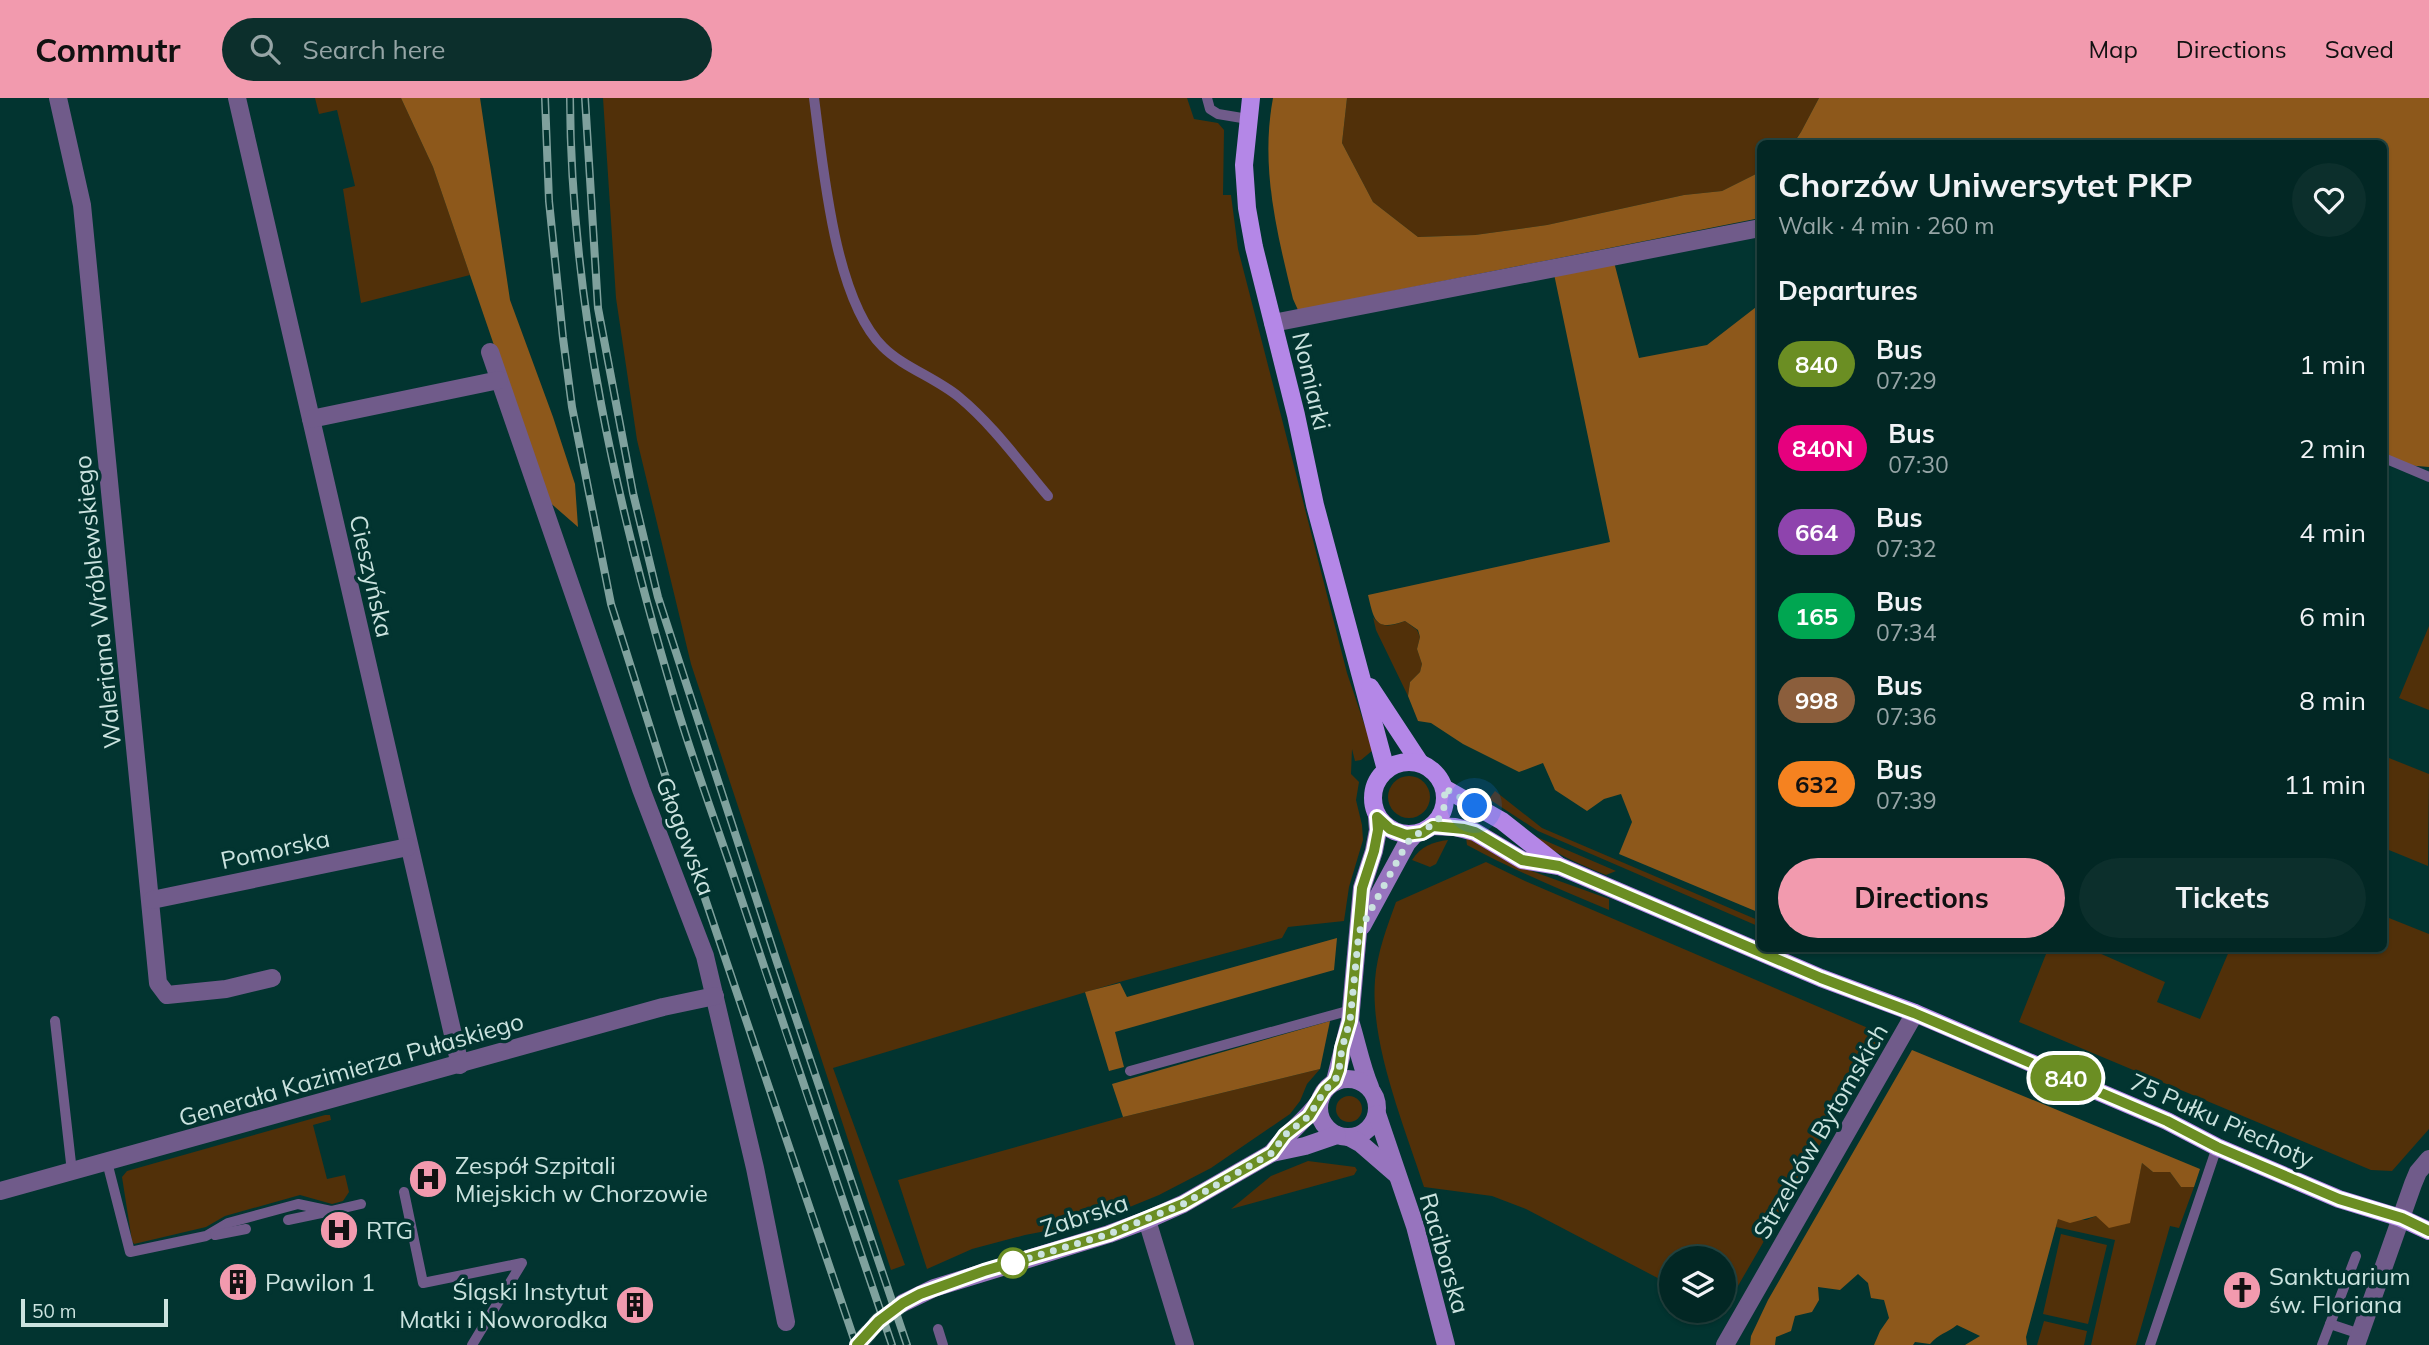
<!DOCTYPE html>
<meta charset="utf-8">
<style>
:root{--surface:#022724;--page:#0c2f2c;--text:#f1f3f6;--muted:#96a5a6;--line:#234441;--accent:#f29aae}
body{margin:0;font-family:Mulish,sans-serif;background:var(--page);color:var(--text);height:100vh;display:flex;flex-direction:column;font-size:26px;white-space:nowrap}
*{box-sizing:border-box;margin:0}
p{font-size:23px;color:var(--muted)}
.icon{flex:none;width:38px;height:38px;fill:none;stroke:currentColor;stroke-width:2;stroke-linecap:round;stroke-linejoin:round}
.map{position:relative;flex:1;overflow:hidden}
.drawer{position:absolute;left:1757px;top:42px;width:630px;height:812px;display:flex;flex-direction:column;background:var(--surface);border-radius:10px;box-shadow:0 2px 5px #0004,0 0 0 2px var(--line)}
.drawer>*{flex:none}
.badge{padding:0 14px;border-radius:23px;font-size:24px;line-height:46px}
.fabs{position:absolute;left:1659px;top:1148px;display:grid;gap:14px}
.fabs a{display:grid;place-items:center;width:77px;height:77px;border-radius:50%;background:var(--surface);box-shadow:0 2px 5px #0004,0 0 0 2px var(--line);font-size:35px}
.scale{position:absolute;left:21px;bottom:18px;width:147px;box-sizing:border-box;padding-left:7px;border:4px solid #cbe3df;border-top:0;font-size:19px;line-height:24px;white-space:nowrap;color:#cbe3df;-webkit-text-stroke:5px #023430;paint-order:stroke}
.you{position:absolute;width:35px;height:35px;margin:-18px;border:5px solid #fff;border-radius:50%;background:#1a73e8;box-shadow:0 0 0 10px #1a73e833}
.map>.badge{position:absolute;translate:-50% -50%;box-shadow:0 0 0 4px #fff}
h2{padding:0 21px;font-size:26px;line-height:63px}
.round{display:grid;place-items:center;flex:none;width:74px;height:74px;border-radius:37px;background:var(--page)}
.headline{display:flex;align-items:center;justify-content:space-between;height:119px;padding:0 21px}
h1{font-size:33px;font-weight:700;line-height:52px}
.cta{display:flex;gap:14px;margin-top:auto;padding:14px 21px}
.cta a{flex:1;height:80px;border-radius:42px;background:var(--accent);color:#111;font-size:28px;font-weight:700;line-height:80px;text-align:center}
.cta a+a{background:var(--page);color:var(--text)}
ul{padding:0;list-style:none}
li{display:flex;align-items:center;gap:21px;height:84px;padding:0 21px}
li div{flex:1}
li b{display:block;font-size:26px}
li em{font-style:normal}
li .badge{min-width:77px;font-weight:700;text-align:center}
header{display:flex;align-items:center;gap:42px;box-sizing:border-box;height:98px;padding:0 35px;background:var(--accent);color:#111}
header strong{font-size:33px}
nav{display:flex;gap:38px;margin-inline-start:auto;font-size:24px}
.search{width:490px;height:63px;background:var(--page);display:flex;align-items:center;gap:18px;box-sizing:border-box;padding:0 24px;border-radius:38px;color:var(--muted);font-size:26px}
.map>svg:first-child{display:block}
</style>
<header>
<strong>Commutr</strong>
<div class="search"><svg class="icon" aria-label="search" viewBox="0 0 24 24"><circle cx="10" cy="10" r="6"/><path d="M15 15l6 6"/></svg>Search here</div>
<nav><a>Map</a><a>Directions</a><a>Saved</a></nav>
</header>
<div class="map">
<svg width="2429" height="1247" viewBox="0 0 2429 1247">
<rect width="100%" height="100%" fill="#023430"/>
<g fill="#513009">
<path d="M315 0H401L433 69 470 177 361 205 343 91 355 88 337 12 319 16Z"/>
<path d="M603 0H1187L1194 21 1218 25 1224 32 1223 97H1231L1238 151 1285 333 1347 575 1373 652 1361 662 1355 663 1352 651 1351 676 1359 684 1356 702 1362 727 1363 742 1349 789 1344 823 1288 829 1282 840 1123 883 833 970 905 1167 891 1172 691 566 637 342 616 200Z"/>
<path d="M1347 0H1819L1801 34 1793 45 1760 46V74L1722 93 1684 97 1547 127 1475 137 1418 139 1373 104 1342 45Z"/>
<path d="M1373 519C1382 531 1392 528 1405 523L1417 532 1420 539 1417 551 1422 566 1420 574 1410 584 1408 598 1376 532Z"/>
<path d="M2429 528V612L2399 600Z"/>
<path d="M2384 658 2429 676 2428 768 2384 750Z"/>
<circle cx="1409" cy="699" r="21"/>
<path d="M1495 693 1542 730 1760 823V829L1538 733 1489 701Z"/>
<path d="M1532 737 1616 773 1606 777C1580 766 1553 756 1532 737Z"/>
<path d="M1466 739 1523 770 1609 801V812C1561 792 1513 772 1467 747Z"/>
<path d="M1448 742 1436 766 1430 769 1412 762C1421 748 1433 744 1448 742Z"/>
<path d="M1486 764 1525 783 1875 933 1880 943 1724 1212V1160H1671V1187L1526 1111 1492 1098 1424 1089C1404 1027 1370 946 1375 882 1377 855 1387 829 1396 804Z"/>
<path d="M2384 818 2429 836V1031L2392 1073 2371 1072 2019 924 2048 851H2090L2165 884 2157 904 2200 921 2230 851 2384 850Z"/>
<path d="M1320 971 1307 986 1300 1003 1290 1016 1211 1070 1159 1097 1093 1124 1025 1137 972 1151 927 1171 898 1082 1123 1019Z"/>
<circle cx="1349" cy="1011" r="13"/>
<path d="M325 1017H330L331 1022 313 1027 327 1081 345 1077 349 1094 343 1103 332 1106 300 1097 225 1118 206 1129 134 1146 132 1143 122 1079 127 1073Z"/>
<path d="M1308 1063 1355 1069 1357 1072 1354 1077 1231 1111 1271 1078Z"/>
<path d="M2142 1065 2153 1074H2170L2181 1089H2194L2179 1130 2170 1128 2136 1247H2091L2115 1142 2056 1129 2058 1120 2086 1122 2096 1118 2129 1125Z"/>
<path d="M2061 1136 2107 1147 2088 1226 2043 1216Z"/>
<path d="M2044 1223 2087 1233 2084 1247H2037Z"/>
</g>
<g fill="#8d581b">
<path d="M401 0H480L510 202 553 319 575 386 578 429 547 402 433 69Z"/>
<path d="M1273 0H1347L1342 45 1373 104 1418 139 1475 137 1547 127 1684 97 1722 93 1760 74V120L1298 212 1293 201C1277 135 1260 69 1273 0Z"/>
<path d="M1819 0H2429V369L2405 367 2384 357V46H1793L1801 34Z"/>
<path d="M1614 164 1639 260 1707 247 1760 206V815L1619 756 1632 724 1621 696 1604 701 1587 713 1555 692 1543 665 1519 674 1463 646 1431 625 1418 623 1408 598 1410 584 1420 574 1422 566 1417 551 1420 539 1418 532 1405 523C1375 534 1374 522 1368 497L1610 444 1554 176Z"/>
<path d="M1337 840 1334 872 1115 934 1124 969 1109 973 1085 894 1120 885 1127 899Z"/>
<path d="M1330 923 1320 971 1123 1019 1112 986Z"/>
<path d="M1912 952 2200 1071 2194 1089H2181L2170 1074H2153L2142 1065 2130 1125 2109 1130 2096 1118 2070 1125 2058 1121 2026 1239 2027 1247H1965L1980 1238 1957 1227C1947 1235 1938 1236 1930 1246L1915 1244 1913 1247H1874L1880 1233 1889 1220 1884 1202 1871 1200 1868 1185 1858 1176 1840 1192 1818 1189 1819 1202 1812 1214 1795 1218 1791 1233 1776 1239 1775 1247H1750L1751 1238 1768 1202Z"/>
</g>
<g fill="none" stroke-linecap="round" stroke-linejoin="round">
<path stroke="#204e4a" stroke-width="18" stroke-dasharray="18 9" stroke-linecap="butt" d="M857 1247 879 1223 903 1205"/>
<g stroke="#705b8a" stroke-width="10">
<path d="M814 0C823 67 834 201 883 249 903 269 936 280 959 299 993 327 1020 365 1048 398"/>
<path d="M1207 0 1210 11 1218 16 1248 21"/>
<path d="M2384 360 2429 379"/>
<path d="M55 923 72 1074"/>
<path d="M1130 973 1351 912"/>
<path d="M107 1064 130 1154 206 1138 228 1125 298 1106 331 1113 361 1106"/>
<path d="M404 1094 423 1185 522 1165 472 1247"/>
<path d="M288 1122 326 1114"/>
<path d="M215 1137 246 1131"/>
<path d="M2330 1226 2360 1236"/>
<path d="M938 1231 943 1247"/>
<path d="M2150 1247 2217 1049"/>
<path d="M2322 1247 2356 1158"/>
</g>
<g stroke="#705b8a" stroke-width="18">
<path d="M58 0 82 107 158 885 167 897 226 891 272 880"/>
<path d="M237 0 460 967"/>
<path d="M1273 225 1760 130"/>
<path d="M490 254 641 691 705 858 755 1070 786 1224"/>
<path d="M311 321 499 282"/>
<path d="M152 802 408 749"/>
<path d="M0 1093 663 909 715 898"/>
<path d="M1147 1122 1185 1247"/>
<path d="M1725 1247 1915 915"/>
<path d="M2356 1247 2413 1086 2418 1074 2429 1061"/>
</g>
<g stroke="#9774be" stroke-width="18">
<path d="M1362 828 1407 745 1415 736"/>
<path d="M1350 923C1357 945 1361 968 1370 989"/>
<circle cx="1348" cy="1010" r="29"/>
<path d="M1335 983 1350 923 1362 790 1374 753 1378 732 1377 719"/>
<path d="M1377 1016 1415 1128 1446 1247"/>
<path d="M1349 1039 1360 1045 1397 1077"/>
<path d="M1272 1055C1286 1036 1305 1023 1319 1004"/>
<path d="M903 1205 934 1190 1109 1136 1147 1122 1183 1106 1272 1055 1305 1048 1337 1037"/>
</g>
<g stroke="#b487e7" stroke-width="18">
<path d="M1251 0 1244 67 1247 110 1254 149 1296 317 1315 407 1386 672"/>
<path d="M1370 589 1420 665"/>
<circle cx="1409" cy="700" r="36"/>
<path d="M1444 690 1502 723 1559 768"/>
<path d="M1433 728 1455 729 1475 734 1522 762 1559 768 1821 880 1915 915 2052 974 2167 1023 2217 1049 2339 1101 2401 1120 2429 1133"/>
</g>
<g stroke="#7fa19d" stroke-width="8">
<g id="rail">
<path d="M545 0 549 103 563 240 572 309 611 506 690 756 856 1247"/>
<path d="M570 0C571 207 617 409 676 606 694 666 716 725 736 785 787 939 840 1093 892 1247"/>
<path d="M585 0 598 210 633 395 658 499 777 864 907 1247"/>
</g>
</g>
<use href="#rail" stroke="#023430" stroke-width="5" stroke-dasharray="16" stroke-linecap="butt"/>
</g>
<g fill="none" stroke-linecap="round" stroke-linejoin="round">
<g stroke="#fff" stroke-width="16">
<path id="line" d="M857 1247 879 1223 903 1205 920 1196 984 1173 1109 1136 1183 1106 1272 1055 1285 1037 1309 1018 1325 992 1335 983 1339 972 1342 950 1350 923 1362 790 1374 753 1378 732 1377 719 1390 731 1406 737 1422 735 1433 728 1464 731 1475 734 1522 762 1559 768 1821 880 1914 915 2052 974 2167 1023 2217 1049 2339 1101 2402 1120 2429 1133"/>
</g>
<use href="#line" stroke="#6b8e23" stroke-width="10"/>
<path stroke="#cbe3df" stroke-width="7" stroke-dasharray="0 12.6" d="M1013 1165 1009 1166 1109 1136 1183 1106 1272 1055 1285 1037 1309 1018 1325 992 1335 983 1339 972 1342 950 1350 923 1359 834 1407 745C1427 724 1449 730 1444 690L1475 708"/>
</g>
<defs>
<g id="hospital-disc" transform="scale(2.0125)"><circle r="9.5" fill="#f29aae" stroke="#023430"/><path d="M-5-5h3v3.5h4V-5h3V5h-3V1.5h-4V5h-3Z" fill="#111"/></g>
<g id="building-disc" transform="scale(2.0125)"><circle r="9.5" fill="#f29aae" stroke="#023430"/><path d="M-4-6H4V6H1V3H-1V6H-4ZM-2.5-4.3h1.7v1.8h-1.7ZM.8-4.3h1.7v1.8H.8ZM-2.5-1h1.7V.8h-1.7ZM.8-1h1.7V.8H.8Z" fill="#111"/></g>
<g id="church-disc" transform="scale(2.0125)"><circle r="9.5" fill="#f29aae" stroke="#023430"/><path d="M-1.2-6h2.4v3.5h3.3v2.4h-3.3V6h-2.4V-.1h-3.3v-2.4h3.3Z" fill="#111"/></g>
</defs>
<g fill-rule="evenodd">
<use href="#hospital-disc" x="428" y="1081"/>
<use href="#hospital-disc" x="339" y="1132"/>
<use href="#building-disc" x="238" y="1184"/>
<use href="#church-disc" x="2242" y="1192"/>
<use href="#building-disc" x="635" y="1207"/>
</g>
<circle fill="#fff" stroke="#6b8e23" stroke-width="3.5" cx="1013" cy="1165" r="14"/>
<g text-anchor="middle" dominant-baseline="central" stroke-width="7" stroke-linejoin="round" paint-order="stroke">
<g font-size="24" fill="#cbe3df" stroke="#023430">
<text transform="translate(1312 283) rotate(77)">Nomiarki</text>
<text transform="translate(372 478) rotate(77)">Cieszyńska</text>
<text transform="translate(97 504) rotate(-96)">Waleriana Wróblewskiego</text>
<text transform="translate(686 738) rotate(69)">Głogowska</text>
<text transform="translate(275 751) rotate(-12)">Pomorska</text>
<text transform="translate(351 971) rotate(-16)">Generała Kazimierza Pułaskiego</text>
<text transform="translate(2222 1022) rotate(24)">75 Pułku Piechoty</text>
<text transform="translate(1820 1033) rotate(-60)">Strzelców Bytomskich</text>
<text transform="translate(1084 1117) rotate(-18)">Zabrska</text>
<text transform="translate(1445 1155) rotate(74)">Raciborska</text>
</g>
<g font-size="24" fill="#cbe3df" stroke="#023430" text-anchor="start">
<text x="455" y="1067">Zespół Szpitali<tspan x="455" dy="28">Miejskich w Chorzowie</tspan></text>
<text x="366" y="1132">RTG</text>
<text x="2269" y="1178">Sanktuarium<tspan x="2269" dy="28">św. Floriana</tspan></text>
<text x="265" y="1184">Pawilon 1</text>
<text x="608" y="1193" text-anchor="end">Śląski Instytut<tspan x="608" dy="28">Matki i Noworodka</tspan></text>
</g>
</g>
</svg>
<div class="fabs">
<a><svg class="icon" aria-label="layers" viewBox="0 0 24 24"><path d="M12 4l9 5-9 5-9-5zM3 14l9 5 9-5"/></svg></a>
</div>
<div class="scale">50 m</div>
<div class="you" style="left:1475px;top:708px"></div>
<b class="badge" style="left:2066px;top:980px;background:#6b8e23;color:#fff">840</b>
<section class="drawer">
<div class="headline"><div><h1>Chorzów Uniwersytet PKP</h1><p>Walk · 4 min · 260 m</p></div><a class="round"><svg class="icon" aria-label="heart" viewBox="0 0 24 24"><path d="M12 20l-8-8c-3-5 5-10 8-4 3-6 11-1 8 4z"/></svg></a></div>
<h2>Departures</h2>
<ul>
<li><span class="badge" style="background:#6b8e23;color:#fff">840</span><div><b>Bus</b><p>07:29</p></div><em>1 min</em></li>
<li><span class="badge" style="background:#e6007e;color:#fff">840N</span><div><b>Bus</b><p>07:30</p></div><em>2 min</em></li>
<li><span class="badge" style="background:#8e44ad;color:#fff">664</span><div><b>Bus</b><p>07:32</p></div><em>4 min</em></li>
<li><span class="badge" style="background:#00a651;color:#fff">165</span><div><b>Bus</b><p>07:34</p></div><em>6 min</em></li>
<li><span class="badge" style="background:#8b5e3c;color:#fff">998</span><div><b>Bus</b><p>07:36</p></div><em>8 min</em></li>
<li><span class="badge" style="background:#f58220;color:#111">632</span><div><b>Bus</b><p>07:39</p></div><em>11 min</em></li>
</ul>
<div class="cta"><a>Directions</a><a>Tickets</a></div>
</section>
</div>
